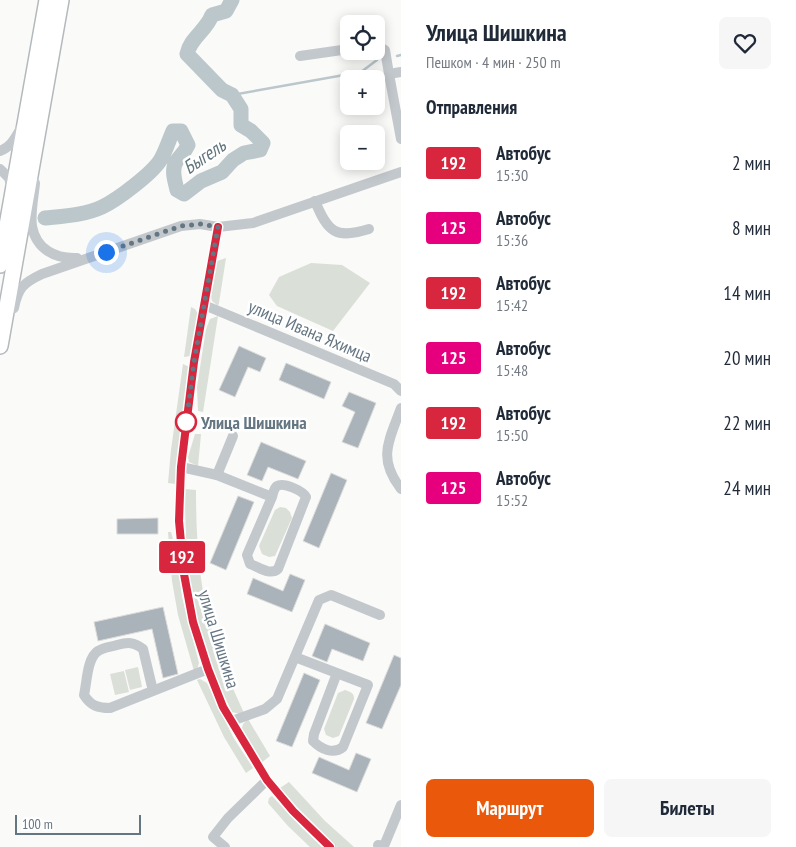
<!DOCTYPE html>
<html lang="ru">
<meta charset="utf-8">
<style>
:root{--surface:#fff;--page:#f6f6f7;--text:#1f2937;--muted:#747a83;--accent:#ea580c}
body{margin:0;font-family:"PT Sans Narrow",sans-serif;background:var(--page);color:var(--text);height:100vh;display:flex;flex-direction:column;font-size:19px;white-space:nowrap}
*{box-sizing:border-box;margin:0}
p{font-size:16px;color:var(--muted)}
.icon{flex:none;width:28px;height:28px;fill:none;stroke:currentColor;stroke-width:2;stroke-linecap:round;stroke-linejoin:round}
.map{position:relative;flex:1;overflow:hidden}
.details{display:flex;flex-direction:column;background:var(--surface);width:395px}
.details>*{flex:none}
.badge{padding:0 10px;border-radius:4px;font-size:18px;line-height:32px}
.fabs{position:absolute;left:340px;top:15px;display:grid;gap:10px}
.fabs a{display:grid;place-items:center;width:45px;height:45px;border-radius:8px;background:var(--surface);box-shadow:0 2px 12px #0003;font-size:25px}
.scale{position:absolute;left:15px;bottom:12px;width:126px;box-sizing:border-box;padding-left:5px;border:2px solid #657683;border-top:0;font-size:14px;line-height:18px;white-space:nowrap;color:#657683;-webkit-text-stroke:4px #fff;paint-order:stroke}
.you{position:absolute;width:25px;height:25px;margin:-12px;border:4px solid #fff;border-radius:50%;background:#1a73e8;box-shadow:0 0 0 8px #1a73e833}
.map>.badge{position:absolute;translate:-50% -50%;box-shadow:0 0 0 2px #fff}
h2{padding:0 25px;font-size:19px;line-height:45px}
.round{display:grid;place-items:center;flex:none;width:52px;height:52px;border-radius:8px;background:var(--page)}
.overview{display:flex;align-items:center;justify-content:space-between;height:85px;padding:0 25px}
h1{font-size:24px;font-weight:600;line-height:38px}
.primary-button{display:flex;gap:10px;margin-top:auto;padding:10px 25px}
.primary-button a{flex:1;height:58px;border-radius:8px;background:var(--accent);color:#fff;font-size:20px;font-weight:600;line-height:58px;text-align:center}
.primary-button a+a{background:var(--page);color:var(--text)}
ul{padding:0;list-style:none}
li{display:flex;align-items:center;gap:15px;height:65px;padding:0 25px}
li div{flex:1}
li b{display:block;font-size:19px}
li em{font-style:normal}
li .badge{min-width:55px;font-weight:700;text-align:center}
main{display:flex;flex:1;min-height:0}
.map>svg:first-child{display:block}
</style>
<main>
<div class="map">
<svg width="401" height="847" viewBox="0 0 401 847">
<rect width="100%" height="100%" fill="#fafaf8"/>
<g fill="#dadfd7">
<path d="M226 258 219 303 218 306 212 301 211 296 217 261Z"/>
<path d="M311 263 342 265 370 283 333 331 277 306 269 295 279 277Z"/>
<path d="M191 307 195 309 198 314 190 356 184 357Z"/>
<path d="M218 316 203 412 198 411 197 387 206 329 210 319Z"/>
<path d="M183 364 189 367 176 484 168 483 171 450Z"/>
<path d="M195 434H201L198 466 189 462 188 457Z"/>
<path d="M185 489 196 490C196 540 199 590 214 638 221 664 233 688 244 713L240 714 232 712C211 670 195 624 189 577 186 548 185 518 185 489Z"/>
<path d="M280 507 286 508 290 512 292 518 275 556 269 557 262 554 259 546 275 510Z"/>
<path d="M168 532H171L176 551 182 597 199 663 197 670 194 671 178 615 172 581Z"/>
<path d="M138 667 142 687 130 690 125 670Z"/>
<path d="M124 671 129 692 115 695 110 674Z"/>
<path d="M200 679 207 683 233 737 253 768 246 773 224 737 197 680Z"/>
<path d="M345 690C351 692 354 693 354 699L339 736 333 738 326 735 324 729 338 693Z"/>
<path d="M248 719 270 756 261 763 241 732 243 724Z"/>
<path d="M289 782 325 821 354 847H337L310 822 280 788Z"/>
<path d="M272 796 302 828 322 847H310L288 826 268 803 269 798Z"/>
</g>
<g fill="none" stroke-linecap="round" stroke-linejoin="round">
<g stroke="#bbc7cb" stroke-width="2.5">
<path d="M397 56 401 55"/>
<path d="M232 95 361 72 377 60"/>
</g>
<path stroke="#bbc7cb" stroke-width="15" d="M45 218C64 216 85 215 102 207 117 200 153 173 161 159 166 150 169 140 173 131H181L188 145C184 154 180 155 176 162 171 170 175 181 177 190L184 194 201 181 222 172 233 160 244 153 260 150 263 143 251 131 241 125V109L232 95 222 90 187 54C190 38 206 31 212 15L226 11 232 0"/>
</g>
<g fill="#aab3b9" stroke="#dcdcda">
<path d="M239 346 266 358 260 372 248 367 235 397 219 390Z"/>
<path d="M286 363 331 382 324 399 279 380Z"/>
<path d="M349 392 376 403 358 448 342 442 355 412 342 406Z"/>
<path d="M261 442 306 461 298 479 268 467 262 481 247 475Z"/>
<path d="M331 473 347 480 319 548 303 541Z"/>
<path d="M238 496 254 502 226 570 210 563Z"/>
<path d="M158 518V534H117V519Z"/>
<path d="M290 574 305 580 292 612 247 594 253 578 283 591Z"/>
<path d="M163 607 178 674 163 678 152 629 98 641 94 622Z"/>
<path d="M325 624 370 643 363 661 332 649 327 662 312 656Z"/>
<path d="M394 655 401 658V685L382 729 366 723Z"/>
<path d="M304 673 320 680 292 747 276 741Z"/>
<path d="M356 753 371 759 357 792 312 773 319 757 349 770Z"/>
</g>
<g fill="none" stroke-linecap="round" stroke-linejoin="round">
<g stroke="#b4b9bd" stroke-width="18">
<g id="highway">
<path d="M0 265 47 0"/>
<path d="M0 346 61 0"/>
</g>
</g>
<g stroke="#c3c8cc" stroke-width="10">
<path d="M376 45 385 50 389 74"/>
<path d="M300 56 349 49"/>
<path d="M401 72 389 74 401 139"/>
<path d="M0 151C11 147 15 138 21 128"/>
<path d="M0 169 9 178 12 189"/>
<path d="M35 183C34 195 30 214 32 226 36 249 55 259 77 258"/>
<path d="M315 201C328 233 336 239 369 229"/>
<path d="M218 227 194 361 181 467 179 521 184 574 193 623 208 669 223 707 267 780 293 811 331 847"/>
<path d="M204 305 394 384 401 391"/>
<path d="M14 308C18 288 23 283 42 274L181 226 200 224 218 227 253 223 401 172"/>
<path d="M401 408C389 441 377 458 401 489"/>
<path d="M181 467 217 475 272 497 247 555 250 564C259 567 270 576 278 569L306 497C303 491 284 482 277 486 274 488 273 493 272 497"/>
<path d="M217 475 233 436"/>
<path d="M295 657 368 685 343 747C333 755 321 749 313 741L314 734 337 673"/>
<path d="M153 691 143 649C134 642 128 642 117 645 111 647 104 647 98 651 87 658 87 682 84 695 91 706 98 708 110 708L208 669"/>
<path d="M232 721 265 709 277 699 319 600 331 595 380 615"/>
<path d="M378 845 384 846 401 805"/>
<path d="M225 847 213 837 228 818 267 780"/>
</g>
<use href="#highway" stroke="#fff" stroke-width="15"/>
</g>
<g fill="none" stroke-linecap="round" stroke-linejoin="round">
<g stroke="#fff" stroke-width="11">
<path id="line" d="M218 227 194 362 181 467 179 521 184 574 193 622 208 669 223 707 267 780 293 811 330 847"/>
</g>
<use href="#line" stroke="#d7263d" stroke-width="8"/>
<path stroke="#657683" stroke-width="5" stroke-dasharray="0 9" d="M106 252 181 226 200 224 218 227 194 362 186 425V422"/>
</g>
<circle fill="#fff" stroke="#d7263d" stroke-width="2.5" cx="186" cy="422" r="10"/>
<g text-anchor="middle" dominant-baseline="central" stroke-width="5" stroke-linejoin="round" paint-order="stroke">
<g font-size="18" fill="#657683" stroke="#fff">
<text transform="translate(310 331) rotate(23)">улица Ивана Яхимца</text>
<text transform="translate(219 639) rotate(73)">улица Шишкина</text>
</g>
<g font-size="18" font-weight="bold" fill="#657683" stroke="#fff" text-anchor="start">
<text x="201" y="422">Улица Шишкина</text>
</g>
<g font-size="19" font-style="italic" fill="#60757c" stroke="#fff">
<text transform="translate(204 156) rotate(-34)">Быгель</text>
</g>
</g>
</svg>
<div class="fabs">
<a><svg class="icon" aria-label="locate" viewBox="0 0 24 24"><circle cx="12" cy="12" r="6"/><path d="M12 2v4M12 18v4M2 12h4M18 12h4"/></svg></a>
<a>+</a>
<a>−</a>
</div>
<div class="scale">100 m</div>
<div class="you" style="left:106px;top:252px"></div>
<b class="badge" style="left:182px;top:557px;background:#d7263d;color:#fff">192</b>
</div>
<section class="details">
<div class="overview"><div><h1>Улица Шишкина</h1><p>Пешком · 4 мин · 250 m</p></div><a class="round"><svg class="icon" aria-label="heart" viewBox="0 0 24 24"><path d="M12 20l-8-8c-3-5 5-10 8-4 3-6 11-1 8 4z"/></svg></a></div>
<h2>Отправления</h2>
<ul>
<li><span class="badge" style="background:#d7263d;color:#fff">192</span><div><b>Автобус</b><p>15:30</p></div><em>2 мин</em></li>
<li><span class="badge" style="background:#e6007e;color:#fff">125</span><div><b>Автобус</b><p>15:36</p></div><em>8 мин</em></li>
<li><span class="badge" style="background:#d7263d;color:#fff">192</span><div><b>Автобус</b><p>15:42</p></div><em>14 мин</em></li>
<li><span class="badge" style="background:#e6007e;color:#fff">125</span><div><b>Автобус</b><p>15:48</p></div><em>20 мин</em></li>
<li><span class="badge" style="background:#d7263d;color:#fff">192</span><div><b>Автобус</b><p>15:50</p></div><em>22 мин</em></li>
<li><span class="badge" style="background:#e6007e;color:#fff">125</span><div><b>Автобус</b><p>15:52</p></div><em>24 мин</em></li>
</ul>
<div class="primary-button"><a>Маршрут</a><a>Билеты</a></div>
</section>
</main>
